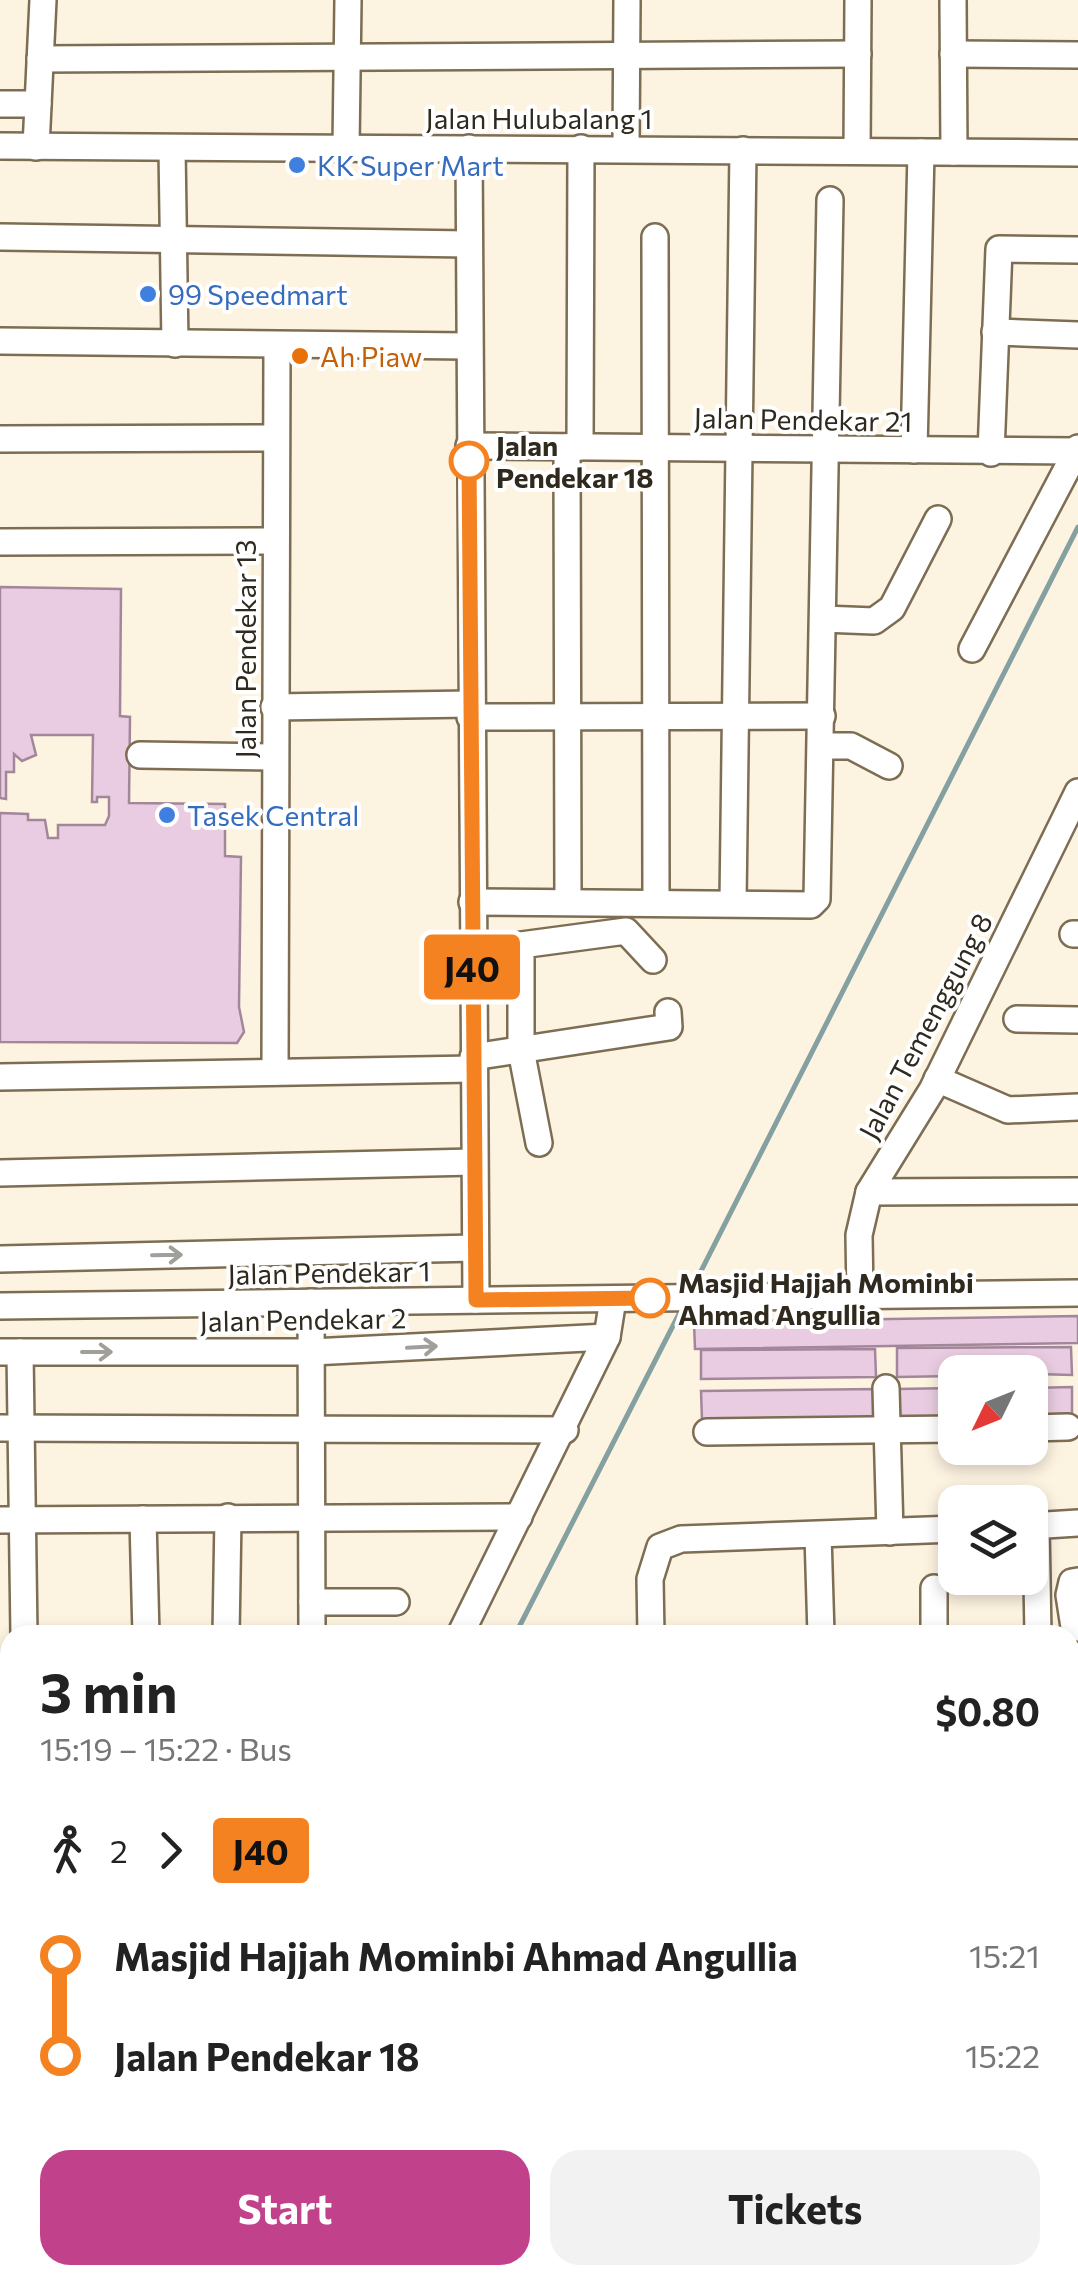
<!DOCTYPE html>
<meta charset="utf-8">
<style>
:root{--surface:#fff;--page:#f2f2f2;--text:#222;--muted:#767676;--accent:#c2418b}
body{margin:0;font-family:Commissioner,sans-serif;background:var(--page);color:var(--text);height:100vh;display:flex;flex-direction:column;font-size:38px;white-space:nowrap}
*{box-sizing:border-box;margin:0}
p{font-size:32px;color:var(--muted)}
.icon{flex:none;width:55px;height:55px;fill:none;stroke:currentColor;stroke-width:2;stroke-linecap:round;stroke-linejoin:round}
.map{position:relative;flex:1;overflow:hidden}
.drawer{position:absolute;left:0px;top:1625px;width:1080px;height:660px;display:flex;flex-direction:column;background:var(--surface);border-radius:30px 30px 0 0;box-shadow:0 5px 15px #0003}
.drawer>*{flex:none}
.badge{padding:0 20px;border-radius:8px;font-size:35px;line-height:65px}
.needle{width:65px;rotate:227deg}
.buttons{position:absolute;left:938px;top:1355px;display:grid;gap:20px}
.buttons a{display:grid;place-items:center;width:110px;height:110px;border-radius:20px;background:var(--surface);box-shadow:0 5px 15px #0003;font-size:50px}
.map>.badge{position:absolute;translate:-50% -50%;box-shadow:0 0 0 5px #fff}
.legs{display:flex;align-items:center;gap:15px;height:110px;padding:0 40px;font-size:32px}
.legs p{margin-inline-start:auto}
.headline{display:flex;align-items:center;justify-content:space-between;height:170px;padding:0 40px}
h1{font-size:55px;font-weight:700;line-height:75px}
.primary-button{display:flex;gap:20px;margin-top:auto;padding:20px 40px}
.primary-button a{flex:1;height:115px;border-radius:30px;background:var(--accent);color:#fff;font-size:40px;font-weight:700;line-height:115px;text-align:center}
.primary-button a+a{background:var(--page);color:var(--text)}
ul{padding:0 40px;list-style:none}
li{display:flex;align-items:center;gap:35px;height:100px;font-size:38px}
li i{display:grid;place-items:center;width:15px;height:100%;margin:0 12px;background:currentColor}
li i::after{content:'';width:25px;height:25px;margin:-12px;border:8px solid;border-radius:50%;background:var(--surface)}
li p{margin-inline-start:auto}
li:first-child i{background:linear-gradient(#0000 50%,currentColor 0)}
li:last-child i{background:linear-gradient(currentColor 50%,#0000 0)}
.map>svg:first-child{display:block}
</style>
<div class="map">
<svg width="1078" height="2285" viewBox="0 0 1078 2285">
<rect width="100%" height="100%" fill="#fdf3e1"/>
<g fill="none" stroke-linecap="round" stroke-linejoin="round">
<g stroke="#85a0a0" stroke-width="5">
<path d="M697 1279 1078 527"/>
<path d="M515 1635 680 1312"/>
<path d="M212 2285 220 2275"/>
</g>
</g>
<g fill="#e9cce1" stroke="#a2879b" stroke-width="2.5">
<path d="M0 587 121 589 120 716 130 717 129 803 225 804V856L241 857 239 1007 244 1032 237 1043 0 1042V813L28 814V820H45L48 838H58V825H105L109 816V797H97V802H92L93 735H31L36 755 22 761 14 754V772H6V799L0 798Z"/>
<path d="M1078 1316V1343L695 1349 694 1322Z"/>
<path d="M1071 1347 1072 1375 955 1372V1376L897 1377V1348Z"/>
<path d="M875 1349 876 1377 701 1379V1350Z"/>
<path d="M1072 1387V1416H1030V1388Z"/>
<path d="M955 1388V1417L897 1418V1389Z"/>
<path d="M876 1389 877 1418 702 1420 701 1391Z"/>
</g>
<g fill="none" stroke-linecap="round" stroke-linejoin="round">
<g stroke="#7c6d53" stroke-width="30">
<g id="minor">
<path d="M953 0 954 152"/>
<path d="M953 54 1078 55"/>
<path d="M40 59 858 54"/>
<path d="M0 104H38"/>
<path d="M0 146 1078 153"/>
<path d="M36 147 43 0"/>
<path d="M346 147 348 0"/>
<path d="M469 148 476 1300"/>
<path d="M626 148 627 0"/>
<path d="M172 149 175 344"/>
<path d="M857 151 858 0"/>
<path d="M0 237 468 244"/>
<path d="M655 237 656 902"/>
<path d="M995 332 1078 335"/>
<path d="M0 341 469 346"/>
<path d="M0 439 275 438"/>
<path d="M469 446 1076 451"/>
<path d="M567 447 568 902"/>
<path d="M580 447 581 148"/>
<path d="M914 450 921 152"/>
<path d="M991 453 999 249 1078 250"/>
<path d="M0 542 275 541"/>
<path d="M823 619 874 621 892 608 938 519"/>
<path d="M972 649 1078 448"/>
<path d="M274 707 470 704"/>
<path d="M470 717 822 716"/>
<path d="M822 746H851L889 766"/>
<path d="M140 755 275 757"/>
<path d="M472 902 811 905 817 899 830 200"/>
<path d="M733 902 743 150"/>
<path d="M1073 934H1078"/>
<path d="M1017 1019 1078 1020"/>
<path d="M473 1057 669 1027 668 1012"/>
<path d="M275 1072 277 347"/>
<path d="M0 1077 473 1069"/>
<path d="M937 1079 1008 1110 1078 1107"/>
<path d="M539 1143 521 1050V945L626 931 653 960"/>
<path d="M0 1173 474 1162"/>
<path d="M869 1192 1078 1191"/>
<path d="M0 1259 475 1248"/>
<path d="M860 1296 859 1235 869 1192 932 1090 1078 792"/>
<path d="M311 1302 312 1635"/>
<path d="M0 1306 1078 1293"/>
<path d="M0 1352H312L607 1337"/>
<path d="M20 1352 24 1635"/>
<path d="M886 1388 890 1532"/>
<path d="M0 1428 565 1430"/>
<path d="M1030 1428 1068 1427"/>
<path d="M707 1432 955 1429"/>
<path d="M143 1519 146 1635"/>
<path d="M0 1520 519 1517"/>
<path d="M1036 1525 1038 1635"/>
<path d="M1030 1526 1078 1523"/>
<path d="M818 1535 821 1635"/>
<path d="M1078 1581 1072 1582 1069 1595 1074 1627 1078 1628"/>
<path d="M934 1588V1635"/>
<path d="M312 1602H396"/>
<path d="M226 1635 228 1517"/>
<path d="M460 1635 607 1337 613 1299"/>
<path d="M651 1635 650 1579 660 1547 681 1539 955 1529"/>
<path d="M0 1793H10"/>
<path d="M0 1874H10"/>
<path d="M0 1965 10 1966"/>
<path d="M1070 1996H1078"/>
<path d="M0 2055 10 2056"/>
<path d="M0 2136H10"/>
<path d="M1070 2160H1078"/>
<path d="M0 2222H10"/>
<path d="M564 2275V2285"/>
<path d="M51 2285V2275"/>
<path d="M1031 2285V2275"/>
</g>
</g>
<use href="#minor" stroke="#fff" stroke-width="25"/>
</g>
<defs><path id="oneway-shaft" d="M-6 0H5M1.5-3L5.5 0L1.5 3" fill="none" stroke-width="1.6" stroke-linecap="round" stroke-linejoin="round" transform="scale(2.5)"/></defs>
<g stroke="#a19f9a">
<use href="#oneway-shaft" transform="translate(167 1255) rotate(-1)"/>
<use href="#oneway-shaft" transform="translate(422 1347) rotate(-3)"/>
<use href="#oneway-shaft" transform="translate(97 1352)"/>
</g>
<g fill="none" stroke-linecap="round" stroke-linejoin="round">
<g stroke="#fff" stroke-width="22">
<path id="line-1" d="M469 461 476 1300 650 1298"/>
</g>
<use href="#line-1" stroke="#f58220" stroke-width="15"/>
</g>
<g fill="#3f7fe0" stroke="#fff" stroke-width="4">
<circle cx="297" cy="165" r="10"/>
<circle cx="148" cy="294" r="10"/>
<circle cx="167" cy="815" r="10"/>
</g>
<circle fill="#e8710a" stroke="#fff" stroke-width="4" cx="300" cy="356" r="10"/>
<g fill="#fff" stroke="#f58220" stroke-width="5">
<circle cx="469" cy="461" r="18"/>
<circle cx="650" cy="1298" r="18"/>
</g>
<g text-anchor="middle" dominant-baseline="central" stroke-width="8" stroke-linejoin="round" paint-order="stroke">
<g font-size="28" fill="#2f291e" stroke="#fff">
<text x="539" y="118">Jalan Hulubalang 1</text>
<text transform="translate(803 419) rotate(1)">Jalan Pendekar 21</text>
<text transform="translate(245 649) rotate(-90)">Jalan Pendekar 13</text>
<text transform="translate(925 1026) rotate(-62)">Jalan Temenggung 8</text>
<text transform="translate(329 1272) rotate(-1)">Jalan Pendekar 1</text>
<text transform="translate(303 1319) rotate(-1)">Jalan Pendekar 2</text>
</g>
<g font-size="28" fill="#366cbe" stroke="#fff" text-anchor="start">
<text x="317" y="165">KK Super Mart</text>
<text x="168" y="294">99 Speedmart</text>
<text x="187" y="815">Tasek Central</text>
</g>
<g font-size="28" fill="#c56008" stroke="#fff" text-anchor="start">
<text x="320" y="356">Ah Piaw</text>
</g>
<g font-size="28" font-weight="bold" fill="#2f291e" stroke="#fff" text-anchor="start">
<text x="496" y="445">Jalan<tspan x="496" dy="32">Pendekar 18</tspan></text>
<text x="678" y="1282">Masjid Hajjah Mominbi<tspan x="678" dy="32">Ahmad Angullia</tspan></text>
</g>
</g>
</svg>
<div class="buttons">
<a><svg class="needle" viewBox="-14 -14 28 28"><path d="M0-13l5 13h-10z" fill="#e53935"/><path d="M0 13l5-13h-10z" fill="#767676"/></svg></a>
<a><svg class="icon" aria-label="layers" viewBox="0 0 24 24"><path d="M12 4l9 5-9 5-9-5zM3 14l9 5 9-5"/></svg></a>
</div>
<b class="badge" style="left:472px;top:967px;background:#f58220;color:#111">J40</b>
<section class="drawer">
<div class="headline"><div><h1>3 min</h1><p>15:19 – 15:22 · Bus</p></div><b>$0.80</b></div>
<div class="legs"><svg class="icon" aria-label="walk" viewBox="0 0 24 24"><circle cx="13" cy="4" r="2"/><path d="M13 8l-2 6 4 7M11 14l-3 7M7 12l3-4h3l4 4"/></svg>2<svg class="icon" aria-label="forward" viewBox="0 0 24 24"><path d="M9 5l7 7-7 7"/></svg><b class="badge" style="background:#f58220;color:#111">J40</b></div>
<ul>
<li><i style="color:#f58220"></i><b>Masjid Hajjah Mominbi Ahmad Angullia</b><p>15:21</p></li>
<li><i style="color:#f58220"></i><b>Jalan Pendekar 18</b><p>15:22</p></li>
</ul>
<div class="primary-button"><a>Start</a><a>Tickets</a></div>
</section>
</div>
